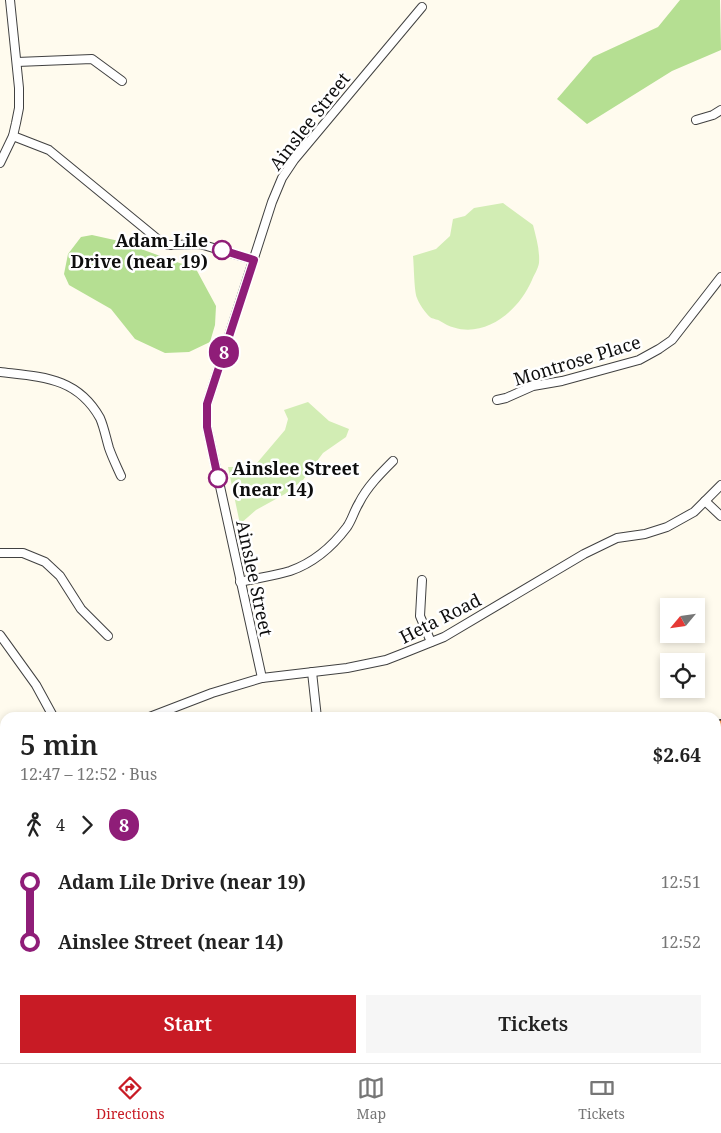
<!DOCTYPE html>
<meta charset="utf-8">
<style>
:root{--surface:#fff;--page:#f6f6f6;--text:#222;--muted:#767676;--line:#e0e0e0;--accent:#c81b25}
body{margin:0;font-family:"Noto Serif",serif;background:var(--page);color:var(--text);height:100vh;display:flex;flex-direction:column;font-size:19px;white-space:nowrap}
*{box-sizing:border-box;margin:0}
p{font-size:16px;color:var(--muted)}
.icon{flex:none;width:28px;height:28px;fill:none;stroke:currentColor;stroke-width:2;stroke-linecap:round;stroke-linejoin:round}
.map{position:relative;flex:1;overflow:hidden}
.drawer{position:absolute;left:0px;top:712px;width:721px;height:351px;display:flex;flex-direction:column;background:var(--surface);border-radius:15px 15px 0 0;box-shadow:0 2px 8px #0003}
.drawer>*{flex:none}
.badge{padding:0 10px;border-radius:16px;font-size:18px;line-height:32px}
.needle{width:32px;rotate:241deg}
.controls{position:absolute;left:660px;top:598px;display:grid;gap:10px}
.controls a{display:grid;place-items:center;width:45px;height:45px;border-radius:0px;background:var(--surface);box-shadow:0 2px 8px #0003;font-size:25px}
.map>.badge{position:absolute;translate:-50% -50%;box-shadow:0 0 0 2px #fff}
.legs{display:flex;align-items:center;gap:8px;height:55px;padding:0 20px;font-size:16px}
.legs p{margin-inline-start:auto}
.headline{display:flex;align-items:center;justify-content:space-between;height:85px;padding:0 20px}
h1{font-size:28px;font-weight:600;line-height:38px}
.cta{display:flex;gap:10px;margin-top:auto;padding:10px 20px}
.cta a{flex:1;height:58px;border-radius:0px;background:var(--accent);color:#fff;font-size:20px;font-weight:600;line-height:58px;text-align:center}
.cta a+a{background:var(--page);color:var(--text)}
ul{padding:0 20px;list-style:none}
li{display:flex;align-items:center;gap:18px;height:60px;font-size:19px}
li i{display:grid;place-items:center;width:8px;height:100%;margin:0 6px;background:currentColor}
li i::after{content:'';width:12px;height:12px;margin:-6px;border:4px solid;border-radius:50%;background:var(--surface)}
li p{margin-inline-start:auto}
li:first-child i{background:linear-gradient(#0000 50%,currentColor 0)}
li:last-child i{background:linear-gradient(currentColor 50%,#0000 0)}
.tabs{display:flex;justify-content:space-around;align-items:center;height:70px;border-top:1px solid var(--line);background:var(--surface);font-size:14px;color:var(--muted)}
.tabs a{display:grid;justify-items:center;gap:2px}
.tabs .selected{color:var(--accent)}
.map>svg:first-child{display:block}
</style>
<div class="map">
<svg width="721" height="1063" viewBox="0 0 721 1063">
<rect width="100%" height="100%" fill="#fffbee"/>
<path fill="#ece1ed" d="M0 1021 5 1026V1059H24L25 1063H0Z"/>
<g fill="#d2edb4">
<path d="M503 203 533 225C536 237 540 250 539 263 538 269 534 275 532 280 517 315 477 345 440 321 437 319 432 319 430 317 426 314 418 302 417 298 414 291 414 265 413 256L436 249 450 236 453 219 465 216 474 208Z"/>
<path d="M308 402 329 421 349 429 346 437 323 453 303 480 285 494 256 510 240 524 228 467H243L251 470 285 430 288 419 284 410Z"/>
</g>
<g fill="#b5df92">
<path d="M680 0H720L721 50 672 71 587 124 557 99 593 57 658 27Z"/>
<path d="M92 235 119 241 196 269 216 306 215 325 210 342 189 352 165 353 135 339 111 309 69 285 64 274 68 254 81 237Z"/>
<path d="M721 896V1010L716 1015V899Z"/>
<path d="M611 1059H692L691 1063H612Z"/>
</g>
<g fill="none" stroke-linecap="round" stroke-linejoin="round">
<g stroke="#aedffb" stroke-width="12">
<path d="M716 1031 721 1026"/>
<path d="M699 1063 700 1059"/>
</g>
<g stroke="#414141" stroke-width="10">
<g id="minor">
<path d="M17 62 92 59 122 81"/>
<path d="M696 120 713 115 721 110"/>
<path d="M13 136 49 150 160 241 168 245H175L200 244 254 260"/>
<path d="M0 163 13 136 16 123 19 108V88L10 0"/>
<path d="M0 372C42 377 77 377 100 418 104 427 106 438 109 448 112 457 117 467 121 476"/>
<path d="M497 400 506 398 533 386 562 381 639 360 659 349 672 340 721 277"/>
<path d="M705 501 721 516"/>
<path d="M0 553H23L45 562 60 576 81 609 108 636"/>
<path d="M422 580 420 616 431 642"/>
<path d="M240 582C256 578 274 576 290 571 313 563 332 547 347 527 352 520 354 511 359 503 367 487 380 474 393 461"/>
<path d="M0 635 36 685 54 718"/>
<path d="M312 672 317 718"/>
<path d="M262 678 207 427V404L272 202 282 178 294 160 422 7"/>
<path d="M147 718 212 693 262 678 347 668 386 660 404 653 444 637 584 554 617 538 645 534 667 527 694 512 721 485"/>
<path d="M0 762 5 761"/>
<path d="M0 949 5 951"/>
<path d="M89 1063 94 1059"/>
</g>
</g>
<g stroke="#1f1f1f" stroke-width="14">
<g id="highway">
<path d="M716 731 721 726"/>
<path d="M202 1063 206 1059"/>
</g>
</g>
<use href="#minor" stroke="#fff" stroke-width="8"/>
<use href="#highway" stroke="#ff9c4c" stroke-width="11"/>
</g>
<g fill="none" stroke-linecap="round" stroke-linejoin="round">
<g stroke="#fff" stroke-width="11">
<path id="line-1" d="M218 478 207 427V404L254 260 222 250"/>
</g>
<use href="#line-1" stroke="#8f1d78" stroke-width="8"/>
</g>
<g fill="#fff" stroke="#8f1d78" stroke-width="2.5">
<circle cx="222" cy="250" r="9"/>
<circle cx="218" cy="478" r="9"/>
</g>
<g text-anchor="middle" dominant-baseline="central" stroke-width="5" stroke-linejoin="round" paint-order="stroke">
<g font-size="18" fill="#0e0e0e" stroke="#fff">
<text transform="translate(309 121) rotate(-52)">Ainslee Street</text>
<text transform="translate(577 360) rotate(-17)">Montrose Place</text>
<text transform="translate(255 578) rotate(78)">Ainslee Street</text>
<text transform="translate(440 618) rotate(-27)">Heta Road</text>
</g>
<g font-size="18" font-weight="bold" fill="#0e0e0e" stroke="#fff" text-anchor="end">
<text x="208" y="240">Adam Lile<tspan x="208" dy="21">Drive (near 19)</tspan></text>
<text x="232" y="468" text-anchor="start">Ainslee Street<tspan x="232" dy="21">(near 14)</tspan></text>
</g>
</g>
</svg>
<div class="controls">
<a><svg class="needle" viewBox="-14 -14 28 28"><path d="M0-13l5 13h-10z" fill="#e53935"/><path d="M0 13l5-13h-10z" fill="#767676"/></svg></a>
<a><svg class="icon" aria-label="locate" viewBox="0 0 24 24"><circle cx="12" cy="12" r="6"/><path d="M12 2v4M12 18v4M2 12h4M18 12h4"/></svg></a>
</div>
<b class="badge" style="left:224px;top:352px;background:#8f1d78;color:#fff">8</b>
<section class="drawer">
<div class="headline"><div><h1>5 min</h1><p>12:47 – 12:52 · Bus</p></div><b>$2.64</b></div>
<div class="legs"><svg class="icon" aria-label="walk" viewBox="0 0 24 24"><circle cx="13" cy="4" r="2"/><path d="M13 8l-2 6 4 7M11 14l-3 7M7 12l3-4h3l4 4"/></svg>4<svg class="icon" aria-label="forward" viewBox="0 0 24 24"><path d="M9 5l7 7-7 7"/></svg><b class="badge" style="background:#8f1d78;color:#fff">8</b></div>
<ul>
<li><i style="color:#8f1d78"></i><b>Adam Lile Drive (near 19)</b><p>12:51</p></li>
<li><i style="color:#8f1d78"></i><b>Ainslee Street (near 14)</b><p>12:52</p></li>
</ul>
<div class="cta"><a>Start</a><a>Tickets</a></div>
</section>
</div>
<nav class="tabs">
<a class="selected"><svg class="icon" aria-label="directions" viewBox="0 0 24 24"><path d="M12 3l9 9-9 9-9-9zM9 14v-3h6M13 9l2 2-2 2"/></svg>Directions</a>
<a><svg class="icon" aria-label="map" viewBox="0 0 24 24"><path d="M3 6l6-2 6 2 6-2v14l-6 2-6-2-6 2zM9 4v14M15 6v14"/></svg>Map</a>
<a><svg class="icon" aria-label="tickets" viewBox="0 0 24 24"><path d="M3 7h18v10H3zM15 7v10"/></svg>Tickets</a>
</nav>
